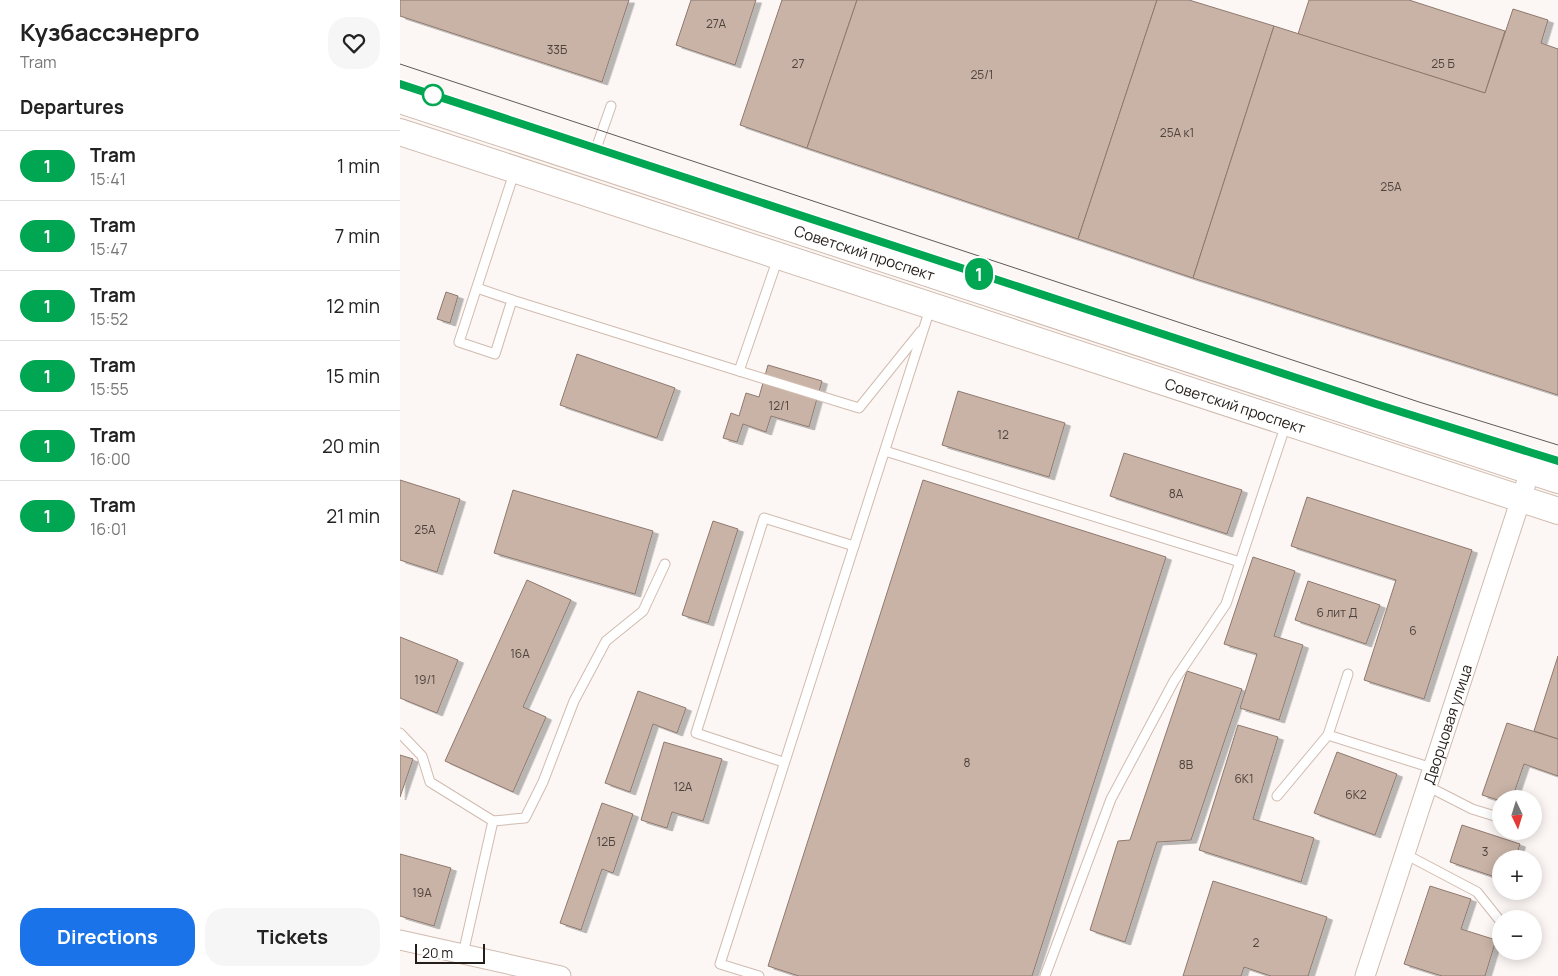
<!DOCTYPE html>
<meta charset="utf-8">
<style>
:root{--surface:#fff;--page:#f6f6f6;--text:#222;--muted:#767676;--line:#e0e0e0;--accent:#1a73e8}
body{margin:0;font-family:Manrope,sans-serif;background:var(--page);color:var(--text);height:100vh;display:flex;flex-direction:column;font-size:19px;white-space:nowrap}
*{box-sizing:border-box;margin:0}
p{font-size:16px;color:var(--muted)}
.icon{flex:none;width:28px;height:28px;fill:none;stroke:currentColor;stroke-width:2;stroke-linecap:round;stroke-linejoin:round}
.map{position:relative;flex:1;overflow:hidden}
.side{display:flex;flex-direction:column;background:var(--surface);width:400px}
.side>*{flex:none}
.badge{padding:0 10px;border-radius:16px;font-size:18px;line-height:32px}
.needle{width:32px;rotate:176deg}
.controls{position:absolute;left:1092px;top:790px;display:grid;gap:10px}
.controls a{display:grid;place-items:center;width:50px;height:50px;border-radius:50%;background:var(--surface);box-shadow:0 2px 12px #0003;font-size:25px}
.scale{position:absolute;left:15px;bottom:12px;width:70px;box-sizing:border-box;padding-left:5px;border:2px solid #251d19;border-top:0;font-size:14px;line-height:18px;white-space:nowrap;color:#251d19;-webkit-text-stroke:4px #fff;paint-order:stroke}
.map>.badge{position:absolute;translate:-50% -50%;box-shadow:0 0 0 2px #fff}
h2{padding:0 20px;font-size:19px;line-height:45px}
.round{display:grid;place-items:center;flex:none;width:52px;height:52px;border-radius:20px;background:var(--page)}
.overview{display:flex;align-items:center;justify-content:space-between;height:85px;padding:0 20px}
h1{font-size:24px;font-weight:700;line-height:38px}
.primary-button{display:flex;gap:10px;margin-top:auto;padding:10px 20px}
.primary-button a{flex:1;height:58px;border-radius:20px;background:var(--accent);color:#fff;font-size:20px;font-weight:700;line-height:58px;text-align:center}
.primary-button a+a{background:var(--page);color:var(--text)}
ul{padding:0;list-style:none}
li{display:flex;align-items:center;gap:15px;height:70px;padding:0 20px;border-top:1px solid var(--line)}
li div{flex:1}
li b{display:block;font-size:19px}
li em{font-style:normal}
li .badge{min-width:55px;font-weight:700;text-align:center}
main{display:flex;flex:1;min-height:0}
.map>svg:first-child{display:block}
</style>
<main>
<section class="side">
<div class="overview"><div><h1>Кузбассэнерго</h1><p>Tram</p></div><a class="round"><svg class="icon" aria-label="heart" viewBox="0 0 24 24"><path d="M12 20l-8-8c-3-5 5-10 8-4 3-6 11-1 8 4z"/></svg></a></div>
<h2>Departures</h2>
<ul>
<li><span class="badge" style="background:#00a651;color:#fff">1</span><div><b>Tram</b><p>15:41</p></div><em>1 min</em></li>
<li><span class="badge" style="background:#00a651;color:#fff">1</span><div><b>Tram</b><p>15:47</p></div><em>7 min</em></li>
<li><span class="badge" style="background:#00a651;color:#fff">1</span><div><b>Tram</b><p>15:52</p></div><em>12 min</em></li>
<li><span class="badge" style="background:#00a651;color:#fff">1</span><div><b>Tram</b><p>15:55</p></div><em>15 min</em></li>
<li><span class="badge" style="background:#00a651;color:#fff">1</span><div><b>Tram</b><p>16:00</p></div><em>20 min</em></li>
<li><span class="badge" style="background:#00a651;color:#fff">1</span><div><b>Tram</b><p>16:01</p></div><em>21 min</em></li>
</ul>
<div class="primary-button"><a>Directions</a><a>Tickets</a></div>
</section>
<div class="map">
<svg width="1158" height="976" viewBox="0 0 1158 976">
<defs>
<filter id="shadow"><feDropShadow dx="5.5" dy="3" stdDeviation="0" flood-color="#0004"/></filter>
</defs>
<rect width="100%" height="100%" fill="#fcf7f4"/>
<g fill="#c9b3a7" stroke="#8e796e" filter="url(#shadow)">
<path d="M0 0H229L202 82 0 16Z"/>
<path d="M291 0H356L335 65 276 45Z"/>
<path d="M382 0H457L407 148 340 125Z"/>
<path d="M457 0H757L678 239 407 148Z"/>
<path d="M757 0H789L874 26 793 278 678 239Z"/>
<path d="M909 0H1009L1105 31 1085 93 898 34Z"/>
<path d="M1113 9 1148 20 1141 43 1158 49V395L793 278 874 26 1085 93Z"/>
<path d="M46 292 58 296 50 323 37 319Z"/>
<path d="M177 354 275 388 257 438 160 405Z"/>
<path d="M368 365 422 381 409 427 371 416 366 432 343 424 337 442 323 438 331 413 339 416 346 393 359 397Z"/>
<path d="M558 391 665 423 649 477 542 445Z"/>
<path d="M724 453 842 490 827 534 710 496Z"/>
<path d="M0 480 60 499 37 572 0 560Z"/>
<path d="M523 480 766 557 632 976H399L368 966Z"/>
<path d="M113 490 253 531 235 594 94 553Z"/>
<path d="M907 497 1072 550 1024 699 964 680 996 580 891 546Z"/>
<path d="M313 521 338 529 308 623 282 615Z"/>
<path d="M853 557 895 571 874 636 903 645 879 720 840 708 857 654 824 644Z"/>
<path d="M127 580 171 600 123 707 146 717 113 792 45 761Z"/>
<path d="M908 581 980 605 966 644 895 620Z"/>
<path d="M0 637 58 660 37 713 0 698Z"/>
<path d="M1158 656V739L1134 731Z"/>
<path d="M787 671 842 689 791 840 757 842 725 942 690 930 718 841 730 840Z"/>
<path d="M238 691 286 708 277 733 253 724 230 792 205 783Z"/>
<path d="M1107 723 1158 739V776L1124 764 1112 799H1101V801L1082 795Z"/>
<path d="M838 725 878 737 853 819 914 838 901 882 799 850Z"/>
<path d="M264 742 322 759 303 821 272 812 267 828 241 820Z"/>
<path d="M937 752 997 774 975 835 914 813Z"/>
<path d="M0 755 13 759 0 797Z"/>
<path d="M202 803 233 814 213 873 202 869 181 930 160 923Z"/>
<path d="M1062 825 1120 844 1115 859H1101V879L1050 862Z"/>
<path d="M0 854 51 868 34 926 0 916Z"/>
<path d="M813 881 927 917 908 976H871L844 967 841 976H783Z"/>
<path d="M1030 886 1071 899 1061 929 1096 940 1085 976H1042L1004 964Z"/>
</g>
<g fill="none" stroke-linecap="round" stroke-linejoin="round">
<g stroke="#d1bbaf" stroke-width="11">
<g id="lane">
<path d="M192 160 211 106"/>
<path d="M378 258 339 371 459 408 521 331"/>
<path d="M77 288 112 300 95 354 59 342 114 173"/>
<path d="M112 300 339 371"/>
<path d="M485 451 840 562"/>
<path d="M948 674 928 735 1032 768"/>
<path d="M0 733 22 756 30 782 93 821 63 954"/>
<path d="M383 762 296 733 364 518 454 546"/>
<path d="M1027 786 1072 809 1101 818"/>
<path d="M877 796 928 735"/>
<path d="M93 821 125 818 143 782 174 701 206 641 243 611 265 564"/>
<path d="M1005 854 1077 892 1101 922"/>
<path d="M359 976 320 964 530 309"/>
<path d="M645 976 711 799 774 681 826 604 886 424"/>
</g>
</g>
<g stroke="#d1bbaf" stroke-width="21">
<g id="street">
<path d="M0 940 161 976"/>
<path id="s1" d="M965 976 1130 471"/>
</g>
</g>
<g stroke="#d1bbaf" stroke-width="28">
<g id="secondary">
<path id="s2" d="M0 100 1158 480"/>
<path id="s3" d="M0 132 1158 511"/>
</g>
</g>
<use href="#lane" stroke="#fff" stroke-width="9"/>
<use href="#street" stroke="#fff" stroke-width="19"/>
<use href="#secondary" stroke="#fff" stroke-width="26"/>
<g stroke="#615a56" stroke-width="1">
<path d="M0 64 1019 402 1158 445"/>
<path d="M0 84 976 404 1158 461"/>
</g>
</g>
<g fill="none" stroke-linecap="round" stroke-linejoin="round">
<g stroke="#fff" stroke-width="11">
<path id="line" d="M0 84 976 404 1158 461"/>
</g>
<use href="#line" stroke="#00a651" stroke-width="8"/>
</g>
<circle fill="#fff" stroke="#00a651" stroke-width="2.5" cx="33" cy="95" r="10"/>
<g text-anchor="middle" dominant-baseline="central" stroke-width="5" stroke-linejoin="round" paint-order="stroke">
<g font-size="12" fill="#4e423c">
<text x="316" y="23">27А</text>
<text x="157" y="49">33Б</text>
<text x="398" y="63">27</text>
<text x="1043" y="63">25 Б</text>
<text x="582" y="74">25/1</text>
<text x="777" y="132">25А к1</text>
<text x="991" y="186">25А</text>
<text x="379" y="405">12/1</text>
<text x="603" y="434">12</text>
<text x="776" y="493">8А</text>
<text x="25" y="529">25А</text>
<text x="937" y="612">6 лит Д</text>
<text x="1013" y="630">6</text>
<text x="120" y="653">16А</text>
<text x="25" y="679">19/1</text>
<text x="567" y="762">8</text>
<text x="786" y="764">8В</text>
<text x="844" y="778">6К1</text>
<text x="283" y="786">12А</text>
<text x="956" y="794">6К2</text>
<text x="206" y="841">12Б</text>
<text x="1085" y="851">3</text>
<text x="22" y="892">19А</text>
<text x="856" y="942">2</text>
</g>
<g font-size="15" fill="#251d19" stroke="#fff">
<text stroke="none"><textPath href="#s2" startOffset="489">Советский проспект</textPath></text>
<text stroke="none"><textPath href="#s3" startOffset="879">Советский проспект</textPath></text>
<text stroke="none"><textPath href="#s1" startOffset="265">Дворцовая улица</textPath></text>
</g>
</g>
</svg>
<div class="controls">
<a><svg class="needle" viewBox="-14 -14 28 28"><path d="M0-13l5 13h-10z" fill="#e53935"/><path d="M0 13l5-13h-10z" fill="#767676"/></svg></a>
<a>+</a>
<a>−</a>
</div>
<div class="scale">20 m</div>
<b class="badge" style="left:579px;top:274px;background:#00a651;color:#fff">1</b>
</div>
</main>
